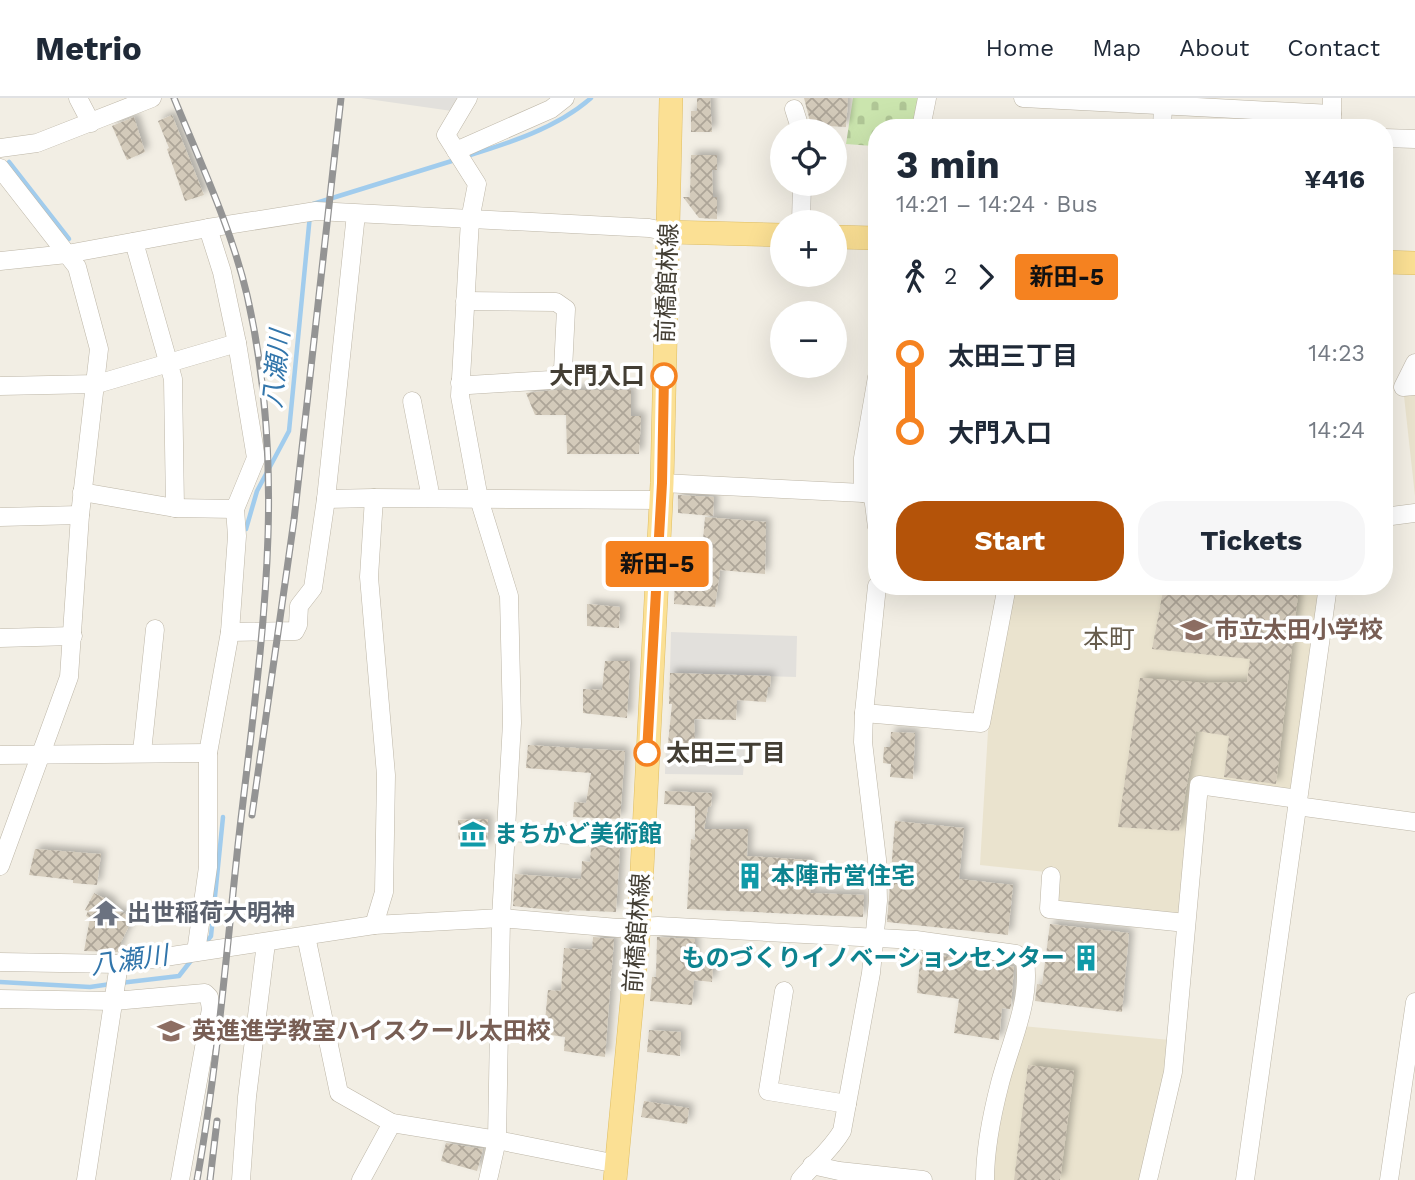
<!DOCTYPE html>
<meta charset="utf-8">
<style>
:root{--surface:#fff;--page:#f6f6f7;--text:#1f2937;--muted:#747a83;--line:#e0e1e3;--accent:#b45309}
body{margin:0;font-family:"Work Sans","Noto Sans JP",sans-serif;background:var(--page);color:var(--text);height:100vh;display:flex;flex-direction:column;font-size:26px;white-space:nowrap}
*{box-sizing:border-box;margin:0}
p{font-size:23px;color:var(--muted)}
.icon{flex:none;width:38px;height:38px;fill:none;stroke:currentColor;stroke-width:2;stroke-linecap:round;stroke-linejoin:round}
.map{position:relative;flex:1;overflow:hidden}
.sheet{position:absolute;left:868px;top:21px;width:525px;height:476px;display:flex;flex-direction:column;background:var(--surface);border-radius:28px;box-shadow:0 7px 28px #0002}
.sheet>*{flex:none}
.badge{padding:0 14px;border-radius:5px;font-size:24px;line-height:46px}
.buttons{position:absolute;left:770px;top:21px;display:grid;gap:14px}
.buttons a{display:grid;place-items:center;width:77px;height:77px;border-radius:50%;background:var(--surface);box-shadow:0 7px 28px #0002;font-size:35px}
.map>.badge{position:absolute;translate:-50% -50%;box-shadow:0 0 0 4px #fff}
.legs{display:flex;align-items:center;gap:10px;height:77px;padding:0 28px;font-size:23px}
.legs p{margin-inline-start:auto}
.headline{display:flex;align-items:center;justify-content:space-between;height:119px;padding:0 28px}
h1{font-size:38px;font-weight:700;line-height:52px}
.action{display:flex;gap:14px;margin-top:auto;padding:14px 28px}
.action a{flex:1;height:80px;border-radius:28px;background:var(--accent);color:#fff;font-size:28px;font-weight:700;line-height:80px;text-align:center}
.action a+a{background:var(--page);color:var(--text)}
ul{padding:0 28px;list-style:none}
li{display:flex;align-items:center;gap:24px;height:77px;font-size:26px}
li i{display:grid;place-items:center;width:10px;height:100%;margin:0 9px;background:currentColor}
li i::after{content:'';width:18px;height:18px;margin:-9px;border:5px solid;border-radius:50%;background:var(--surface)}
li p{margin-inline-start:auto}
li:first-child i{background:linear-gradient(#0000 50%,currentColor 0)}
li:last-child i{background:linear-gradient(currentColor 50%,#0000 0)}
header{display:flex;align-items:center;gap:42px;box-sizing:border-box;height:98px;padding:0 35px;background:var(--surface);border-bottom:2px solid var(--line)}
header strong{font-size:33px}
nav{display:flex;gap:38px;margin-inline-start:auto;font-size:24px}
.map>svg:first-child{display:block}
</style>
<header>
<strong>Metrio</strong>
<nav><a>Home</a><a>Map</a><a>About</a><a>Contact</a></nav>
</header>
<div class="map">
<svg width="1415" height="1082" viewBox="0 0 1415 1082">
<defs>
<pattern id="cemetery-stones" width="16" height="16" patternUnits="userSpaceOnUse" patternTransform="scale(1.75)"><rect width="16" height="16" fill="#cbe5ae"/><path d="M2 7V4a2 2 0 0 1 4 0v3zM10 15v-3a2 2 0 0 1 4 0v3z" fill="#b0c696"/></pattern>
<pattern id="building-cross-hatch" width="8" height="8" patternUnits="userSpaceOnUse" patternTransform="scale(1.75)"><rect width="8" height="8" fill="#d3caba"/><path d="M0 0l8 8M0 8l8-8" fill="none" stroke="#ada598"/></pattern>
<filter id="shadow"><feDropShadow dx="4.5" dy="-4.5" stdDeviation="3.5" flood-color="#0004"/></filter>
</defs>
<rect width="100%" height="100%" fill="#f2eee4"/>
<g fill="#eae3ce">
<path d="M1415 288V398L1403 289Z"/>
<path d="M1012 488H1319L1290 694 1196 681 1182 821 1060 808 1055 801V775L980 767 988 633Z"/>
<path d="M1022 928 1170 942 1144 1082H992L1004 988Z"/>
</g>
<path fill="url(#cemetery-stones)" d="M853 0H920L913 30H877V78L872 77 873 48 846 46Z"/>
<g fill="#e2e0dc">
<path d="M361 0H460L452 13Z"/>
<path d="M671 534 797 538 796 579 670 575Z"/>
<path d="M666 649H745L743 677 665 676Z"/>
</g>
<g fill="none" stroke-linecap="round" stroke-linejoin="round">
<g stroke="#a1cced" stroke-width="4.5">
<path d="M467 58C509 45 557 30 591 0"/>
<path d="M9 64 69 141"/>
<path d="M313 106 455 62"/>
<path d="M246 431 257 393 289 333 310 117"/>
<path d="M203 848 211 838 223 719"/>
<path d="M0 884 90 889 111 886"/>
<path d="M120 885 179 878 193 860"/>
</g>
</g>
<g fill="url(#building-cross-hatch)" filter="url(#shadow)">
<path d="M697 0H710L712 34H691V13H697Z"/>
<path d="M804 0H848L846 29 811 27Z"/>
<path d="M172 17 204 97 185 103 167 51 169 50 158 23Z"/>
<path d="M134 19 145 54 127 62 112 28Z"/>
<path d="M691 57H717V72H712L713 99H717V121L699 120 683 99H690Z"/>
<path d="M555 292H631V318H641L639 356H567L566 317H535L526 295Z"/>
<path d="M678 397 714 399 713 418 678 415Z"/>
<path d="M705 419 766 424 765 476 720 472 715 509 674 506 675 475 700 476Z"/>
<path d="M1164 488H1299L1276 686 1224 679 1229 638 1196 633 1179 733 1118 729 1140 580 1205 585 1247 584 1250 561 1152 551Z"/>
<path d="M587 506 620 509 619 530 587 528Z"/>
<path d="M605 563H630L627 620 583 615V591L602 592Z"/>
<path d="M670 575 771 578 770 589H768L766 604 737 602 736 622 694 621 695 646 668 645 672 606H669Z"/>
<path d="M891 634 915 635 913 681 890 679 891 666 883 665 884 649H890Z"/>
<path d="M528 647 625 653 620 721 573 719 574 704 586 705 591 675 526 670Z"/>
<path d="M665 693 712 695 711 708 708 709 704 731H748L747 758 811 762 810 795 864 797 863 819 687 811 691 741 695 742V708L664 706Z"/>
<path d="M488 721 487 749H459L458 722Z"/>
<path d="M895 723 964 730 959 781 1013 787 1008 837 887 824Z"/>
<path d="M591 749 620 750 616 814 570 812 569 814 513 808 515 776 581 781 582 763 590 764Z"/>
<path d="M35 751 101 756 97 787 73 785V782L29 777Z"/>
<path d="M94 795 113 805 111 809 133 820 121 844 119 854 84 853 90 820 86 818 88 813 85 812Z"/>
<path d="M1050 826 1129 835 1122 914 1035 903 1037 886 1042 887Z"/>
<path d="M593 839 614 841 605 959 564 953 565 939 551 937 553 923 545 922 548 892 561 893 564 850 592 852Z"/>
<path d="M657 839 695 841 694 867 713 869 712 884 694 882 692 907 650 903 652 879H656Z"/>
<path d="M921 854 1014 869 1011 907 1010 911 1002 910 999 942 954 935 959 901 917 895Z"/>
<path d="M649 932 681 934 680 958 647 954Z"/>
<path d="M1028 967 1074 973 1060 1082H1014Z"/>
<path d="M644 1003 689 1010 687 1026 641 1019Z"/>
<path d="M446 1045 483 1051 477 1073 441 1063Z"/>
</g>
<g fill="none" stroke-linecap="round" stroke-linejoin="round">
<g stroke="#bdb6a7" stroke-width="19">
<g id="minor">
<path d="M78 0 91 25"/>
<path d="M468 0 446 37 477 86 470 122 460 298 479 401 509 498 512 625 501 820 497 1042 488 1082"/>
<path d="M1023 0 1332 16"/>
<path d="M1332 0V30"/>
<path d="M794 11 801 33"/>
<path d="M921 30 927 0"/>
<path d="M1162 30 1163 8"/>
<path d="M1384 40 1415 41"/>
<path d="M0 50 37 45 152 0"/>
<path d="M456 53 551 11 565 0"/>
<path d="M0 70 77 169 99 251 80 417 69 579 0 768"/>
<path d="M801 124 802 86"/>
<path d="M134 144 173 281 175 410"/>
<path d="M0 163 67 156 208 130 316 113 649 130 669 134"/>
<path d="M1415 265 1403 289 1415 288"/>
<path d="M460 285 469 287 551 282 563 272 566 211 556 204 465 203"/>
<path d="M0 288 97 286 237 245"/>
<path d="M412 303 429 390 428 400"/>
<path d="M662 385 863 395 877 398"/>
<path d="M82 394 175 410 235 411 256 360 237 245 222 174 208 130"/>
<path d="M863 395V360L877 279"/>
<path d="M873 398 877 429"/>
<path d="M326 401 374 400 661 402"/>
<path d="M0 419 80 417"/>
<path d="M1384 419 1415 415"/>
<path d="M230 534 295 533 298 527 299 508 313 490 326 401 356 116"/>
<path d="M0 540 73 538"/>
<path d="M864 615 981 625 1007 488"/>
<path d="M142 654 155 531"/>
<path d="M0 657 208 655"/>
<path d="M1297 708 1415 724"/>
<path d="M505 734 643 740"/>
<path d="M1051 778 1049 811 1186 825"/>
<path d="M374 827 384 794 386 677 369 479 374 400"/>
<path d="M306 838 339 995 392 1025 497 1042 617 1066"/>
<path d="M196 854 208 769V655L230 534 237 438 235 411"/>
<path d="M0 864 119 866 374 827 501 820 618 830 658 828 916 842 1016 856 1025 863C1031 904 1010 946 1000 985 992 1016 985 1050 985 1082"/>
<path d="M784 893 768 993 847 1006"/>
<path d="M0 901 114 903 205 895 209 899 211 911 180 1082"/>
<path d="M812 1067 839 1073 923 1082"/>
<path d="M86 1082 119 866"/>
<path d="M241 1082 247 999 266 845"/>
<path d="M361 1082 392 1025"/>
<path d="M800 1082C814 1065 831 1052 842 1033L871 875 878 803 877 761 863 644 864 615 877 488"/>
<path d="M1148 1082 1173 974 1199 687 1298 701"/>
<path d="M1245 1082 1328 488"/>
<path d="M1389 1082 1415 904"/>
</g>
</g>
<g stroke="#dfbe64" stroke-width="24">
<g id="major">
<path d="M669 134 782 137"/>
<path d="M835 139 877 140"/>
<path d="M1384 164 1415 165"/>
<path d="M615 1082 639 829 662 385 671 0"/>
</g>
</g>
<use href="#minor" stroke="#fff" stroke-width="18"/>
<use href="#major" stroke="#fbe094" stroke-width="23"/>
<g stroke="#949494" stroke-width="7">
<g id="rail">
<path d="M174 0C200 64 231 129 247 197 290 385 259 560 238 747 226 859 217 971 197 1082"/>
<path d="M252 717 294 422 341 0"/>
<path d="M210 1082 217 1023"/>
</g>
</g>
<use href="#rail" stroke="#fff" stroke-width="4.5" stroke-dasharray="13" stroke-linecap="butt"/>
</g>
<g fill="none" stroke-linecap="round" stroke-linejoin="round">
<g stroke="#fff" stroke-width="16">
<path id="line-1" d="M647 655 662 385 664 278"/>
</g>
<use href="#line-1" stroke="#f58220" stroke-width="10"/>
</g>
<defs>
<g id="school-bare" transform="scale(2.1)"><path d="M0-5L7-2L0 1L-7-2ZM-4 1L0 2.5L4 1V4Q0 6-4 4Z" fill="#8d6e63" stroke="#fff" stroke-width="2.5" paint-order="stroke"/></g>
<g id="museum-bare" transform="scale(2.1)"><path d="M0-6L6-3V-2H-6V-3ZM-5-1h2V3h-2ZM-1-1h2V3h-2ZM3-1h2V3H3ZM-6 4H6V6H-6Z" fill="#0f9aa8" stroke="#fff" stroke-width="2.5" paint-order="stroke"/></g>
<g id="building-bare" transform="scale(2.1)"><path d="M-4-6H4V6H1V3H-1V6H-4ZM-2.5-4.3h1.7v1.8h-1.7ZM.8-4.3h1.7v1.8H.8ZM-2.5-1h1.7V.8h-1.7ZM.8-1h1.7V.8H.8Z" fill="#0f9aa8" stroke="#fff" stroke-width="2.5" paint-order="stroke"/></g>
<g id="temple-bare" transform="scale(2.1)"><path d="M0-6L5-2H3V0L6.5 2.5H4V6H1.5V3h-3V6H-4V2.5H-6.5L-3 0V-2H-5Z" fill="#6b7280" stroke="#fff" stroke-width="2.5" paint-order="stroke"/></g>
</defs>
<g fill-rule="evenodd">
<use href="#school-bare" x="1194" y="532"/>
<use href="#museum-bare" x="473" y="736"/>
<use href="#building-bare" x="750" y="778"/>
<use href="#temple-bare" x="106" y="815"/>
<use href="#building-bare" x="1086" y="860"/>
<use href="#school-bare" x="171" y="933"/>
</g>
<g fill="#fff" stroke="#f58220" stroke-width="3.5">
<circle cx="664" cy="278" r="12"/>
<circle cx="647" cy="655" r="12"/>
</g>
<g text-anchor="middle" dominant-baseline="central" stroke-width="7" stroke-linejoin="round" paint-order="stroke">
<g font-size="24" fill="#433e34" stroke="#fff">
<text transform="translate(667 185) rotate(-88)">前橋館林線</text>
<text transform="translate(637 835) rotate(-86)">前橋館林線</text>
</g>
<g font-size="24" font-weight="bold" fill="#433e34" stroke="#fff" text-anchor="end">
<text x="645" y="278">大門入口</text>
<text x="666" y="655" text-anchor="start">太田三丁目</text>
</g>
<g font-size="24" font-weight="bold" fill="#785e54" stroke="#fff" text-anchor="start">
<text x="1215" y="532">市立太田小学校</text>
<text x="192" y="933">英進進学教室ハイスクール太田校</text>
</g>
<g font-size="24" font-weight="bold" fill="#0d838f" stroke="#fff" text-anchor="start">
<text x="494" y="736">まちかど美術館</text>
<text x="771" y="778">本陣市営住宅</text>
<text x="1065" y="860" text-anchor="end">ものづくりイノベーションセンター</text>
</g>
<g font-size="24" font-weight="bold" fill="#5b616d" stroke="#fff" text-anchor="start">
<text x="127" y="815">出世稲荷大明神</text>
</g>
<g font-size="26" font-style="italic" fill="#3175ab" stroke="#fff">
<text transform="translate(276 271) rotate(-84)">八瀬川</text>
<text transform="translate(129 862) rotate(-8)">八瀬川</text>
</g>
<g font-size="26" fill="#665c4c" stroke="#fff">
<text x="1109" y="541">本町</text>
</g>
</g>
</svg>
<div class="buttons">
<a><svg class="icon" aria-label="locate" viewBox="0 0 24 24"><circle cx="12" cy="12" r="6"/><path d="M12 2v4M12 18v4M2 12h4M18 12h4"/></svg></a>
<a>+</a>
<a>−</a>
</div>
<b class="badge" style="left:657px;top:466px;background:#f58220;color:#111">新田-5</b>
<section class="sheet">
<div class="headline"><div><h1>3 min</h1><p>14:21 – 14:24 · Bus</p></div><b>¥416</b></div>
<div class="legs"><svg class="icon" aria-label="walk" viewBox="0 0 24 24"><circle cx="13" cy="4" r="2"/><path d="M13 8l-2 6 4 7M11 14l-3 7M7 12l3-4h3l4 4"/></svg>2<svg class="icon" aria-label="forward" viewBox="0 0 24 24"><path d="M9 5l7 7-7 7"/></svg><b class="badge" style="background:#f58220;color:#111">新田-5</b></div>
<ul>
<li><i style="color:#f58220"></i><b>太田三丁目</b><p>14:23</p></li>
<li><i style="color:#f58220"></i><b>大門入口</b><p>14:24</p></li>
</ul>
<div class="action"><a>Start</a><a>Tickets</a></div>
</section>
</div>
